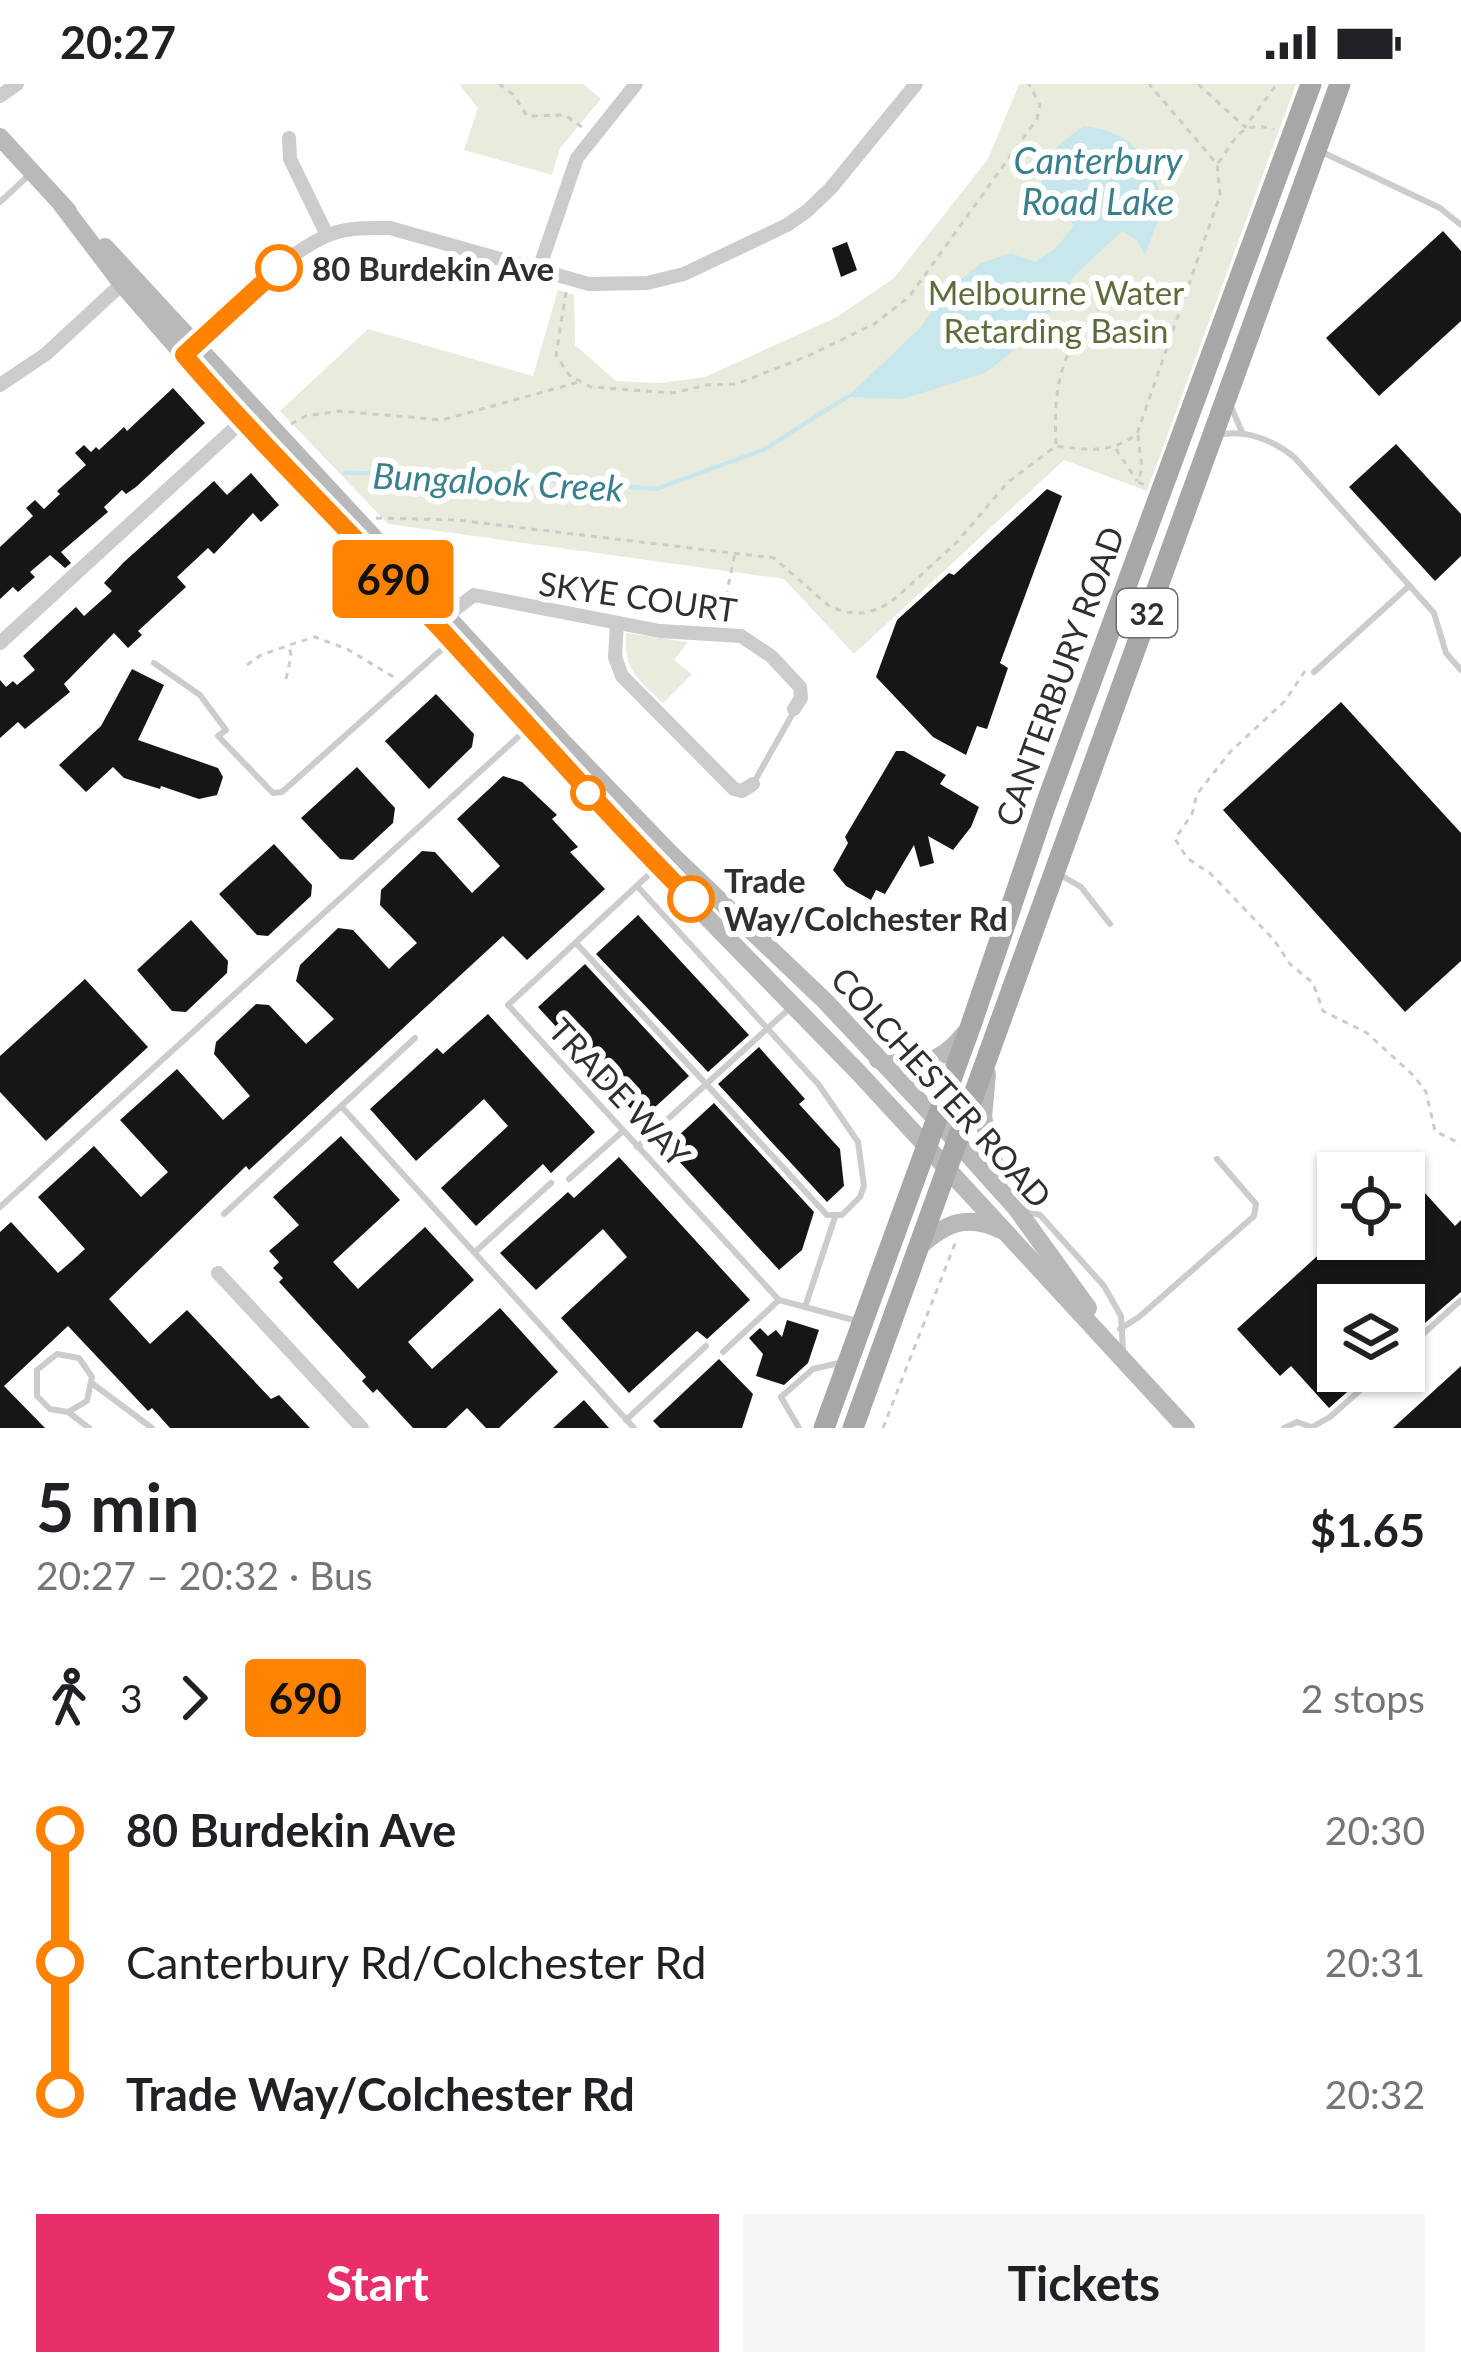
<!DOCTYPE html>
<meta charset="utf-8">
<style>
:root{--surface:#fff;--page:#f6f6f6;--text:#202124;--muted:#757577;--accent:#e82f6a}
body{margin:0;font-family:Lato,sans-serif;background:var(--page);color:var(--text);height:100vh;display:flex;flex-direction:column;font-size:45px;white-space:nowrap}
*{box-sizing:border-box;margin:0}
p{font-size:39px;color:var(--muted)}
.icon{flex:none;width:66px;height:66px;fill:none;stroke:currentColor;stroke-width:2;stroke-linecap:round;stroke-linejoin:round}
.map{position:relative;height:1344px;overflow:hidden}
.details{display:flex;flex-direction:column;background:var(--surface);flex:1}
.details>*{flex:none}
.badge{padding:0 24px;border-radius:9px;font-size:42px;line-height:78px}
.buttons{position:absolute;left:1317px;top:1068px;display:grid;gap:24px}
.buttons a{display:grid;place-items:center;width:108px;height:108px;border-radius:0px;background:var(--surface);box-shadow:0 3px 9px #0004;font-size:60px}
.map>.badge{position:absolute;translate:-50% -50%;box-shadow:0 0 0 6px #fff}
.legs{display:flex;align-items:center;gap:18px;height:132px;padding:0 36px;font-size:39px}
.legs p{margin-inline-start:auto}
.headline{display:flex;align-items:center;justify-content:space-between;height:204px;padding:0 36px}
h1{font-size:66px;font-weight:700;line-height:90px}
.action{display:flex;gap:24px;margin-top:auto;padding:24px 36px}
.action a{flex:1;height:138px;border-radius:0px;background:var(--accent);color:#fff;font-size:48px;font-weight:700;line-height:138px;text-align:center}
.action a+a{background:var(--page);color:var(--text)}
ul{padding:0 36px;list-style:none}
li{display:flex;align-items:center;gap:42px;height:132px;font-size:45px}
li i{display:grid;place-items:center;width:18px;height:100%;margin:0 15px;background:currentColor}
li i::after{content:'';width:30px;height:30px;margin:-15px;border:9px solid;border-radius:50%;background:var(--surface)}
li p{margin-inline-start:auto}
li:first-child i{background:linear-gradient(#0000 50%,currentColor 0)}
li:last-child i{background:linear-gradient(currentColor 50%,#0000 0)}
.status{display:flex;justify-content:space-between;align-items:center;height:84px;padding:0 60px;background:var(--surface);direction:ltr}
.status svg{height:33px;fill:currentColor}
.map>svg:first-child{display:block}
</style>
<div class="status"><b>20:27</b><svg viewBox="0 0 49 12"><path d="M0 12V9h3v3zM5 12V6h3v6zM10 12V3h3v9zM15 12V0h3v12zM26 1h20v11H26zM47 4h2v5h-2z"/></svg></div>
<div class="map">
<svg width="1461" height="1344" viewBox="0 0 1461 1344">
<rect width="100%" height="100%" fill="#fff"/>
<g fill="#e9ecdc">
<path d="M459 0H583L601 15 560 64 552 91 464 66 478 24Z"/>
<path d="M1019 0H1296L1147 407 1064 376 854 570 784 495 388 440 280 327 368 245 533 292 558 206 574 211 575 261 616 297 660 299 705 293 837 233 894 194 988 75Z"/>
<path d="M626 549 688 558 674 576 692 590 663 619C638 595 623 586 626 549Z"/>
</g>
<path fill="#c8e7ec" d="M1084 42C1133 47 1151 76 1164 121L1145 171 1137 156 1122 147 1074 192 1060 220 1030 245 1010 270 985 289 903 315 847 313 919 245 947 207 981 179 1011 169 1035 178 1057 163 1074 141 1041 109C1041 74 1056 61 1084 42Z"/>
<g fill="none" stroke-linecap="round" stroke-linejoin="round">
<path stroke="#c8e7ec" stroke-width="4.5" d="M344 389 477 390 656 405 763 366 847 313"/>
</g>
<g fill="#161616">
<path d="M1443 147 1461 167V237L1379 312 1326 254Z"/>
<path d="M847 158 857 186 841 193 832 164Z"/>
<path d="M173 304 205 339 136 403 126 410 122 406 104 423 108 428 61 468 71 479 65 484 50 471 30 488 35 493 18 508 13 503 0 515V463L33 432 26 424 35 416 44 425 60 410 57 407 86 381 75 369 84 361 91 368 96 363 99 366 124 343 127 347Z"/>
<path d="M1396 360 1461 430V472L1435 497 1349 403Z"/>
<path d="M251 389 279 421 261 438 253 429 214 470 208 464 177 493 186 503 138 547 142 551 128 564 114 549 64 600 70 608 25 645 18 638 0 654V596L6 603 13 597 17 601 35 586 23 572 76 523 84 532 112 507 104 499 124 478 214 397 227 411Z"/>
<path d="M1047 405 1062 412 1000 579 1008 584 987 645 977 642 966 671 933 653 876 593 897 536 949 489 954 491Z"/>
<path d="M132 585 164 601 138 656 218 684 223 693 217 711 199 715 161 702 160 705 124 694 113 683 86 708 59 681 101 642Z"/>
<path d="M436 610 474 650 472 663 429 705 385 657Z"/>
<path d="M1341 618 1461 749V877L1405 928 1223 726Z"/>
<path d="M896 667H904L946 691 940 700 979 723 971 743 953 766 928 752 934 779 920 783 914 761 885 810 876 806 871 816 846 802 833 786 848 759 845 753Z"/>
<path d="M357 683 395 724 393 739 353 776 340 775 301 734Z"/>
<path d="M503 692 522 698 557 731 552 735 578 763 570 768 605 805 527 876 503 852 249 1086 246 1082 109 1215 150 1260 187 1226 271 1315 279 1311 310 1344H170L152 1324 148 1327 68 1242 4 1302 45 1344H0V1148L11 1138 58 1189 73 1176 85 1165 38 1113 94 1062 141 1113 168 1088 120 1036 177 985 223 1036 250 1012 214 970 216 958 256 920 269 921 306 960 334 935 296 897 300 881 338 844 353 846 389 885 397 877 417 859 380 821 381 806 422 767 435 768 472 809 500 782 457 735Z"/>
<path d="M274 760 312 801 311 812 268 852 257 851 219 810Z"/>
<path d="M638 831 749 951 708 988 596 870Z"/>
<path d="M191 836 228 877 227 889 186 928 172 927 137 886Z"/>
<path d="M585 880 689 992 641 1036 538 923Z"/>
<path d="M85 895 148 963 46 1057 0 1008V972Z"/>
<path d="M488 930 595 1048 551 1089 543 1080 476 1142 441 1104 508 1042 484 1015 416 1077 370 1025 437 964 443 970Z"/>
<path d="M759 963 805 1015 799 1020 840 1065 844 1102 827 1118 718 1000Z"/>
<path d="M714 1019 814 1128 802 1166 779 1186 666 1063Z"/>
<path d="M341 1052 400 1116 333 1178 358 1205 425 1143 474 1196 408 1258 432 1285 500 1224 558 1288 499 1344H486L467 1324 446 1344H413L377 1305 373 1309 362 1297 366 1293 279 1198 283 1194 273 1184 279 1178 269 1167 299 1141 273 1113Z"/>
<path d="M619 1073 750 1216 707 1255 697 1247 629 1309 561 1234 627 1173 603 1145 536 1206 500 1169 568 1108 574 1114Z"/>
<path d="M1404 1086 1455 1142 1461 1136V1208L1404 1257V1221H1338V1287H1371L1329 1324 1291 1282 1280 1292 1237 1245 1336 1155H1404Z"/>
<path d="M787 1236 819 1246 808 1279 784 1301 756 1292 763 1270 749 1254 760 1244 768 1252 776 1246 782 1253Z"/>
<path d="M719 1275 753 1310 742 1344H660L653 1337Z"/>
<path d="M1461 1282V1344H1393Z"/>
<path d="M584 1316 609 1344H553Z"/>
</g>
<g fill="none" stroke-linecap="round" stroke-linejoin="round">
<g stroke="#ccc" stroke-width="3" stroke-dasharray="6 6" stroke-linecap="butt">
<path d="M499 0 514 11 527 32 565 31 582 43"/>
<path d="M1198 0 1245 43 1277 0"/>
<path d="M1218 79C1237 54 1239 36 1274 45"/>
<path d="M566 208 556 271 569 291 591 303 673 309 707 301 736 300 808 272 874 240 909 213 1037 35 1040 21 1029 0"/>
<path d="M291 340 306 332 339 327 442 336 579 298"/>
<path d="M1138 351 1142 384 1138 398 1145 401"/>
<path d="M1056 360C1054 320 1056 284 1080 249 1095 229 1109 217 1116 193"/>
<path d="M1116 365 1137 397"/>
<path d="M376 434 457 436 774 474 828 521 844 528 864 529 881 524 897 513 958 457 1008 398 1056 362C1089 366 1109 370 1137 350L1220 111 1217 80 1149 0"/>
<path d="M721 536 735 469"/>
<path d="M247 581 261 571 287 562"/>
<path d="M1305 587 1285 617 1231 667 1197 710 1192 730 1175 755 1187 774 1211 790 1274 856 1290 880 1313 899 1323 927 1367 949 1414 992 1426 1008 1435 1047 1461 1060"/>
<path d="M286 595 291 572 289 561 315 553 347 565 397 595"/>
<path d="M883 1344 956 1157"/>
</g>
<g stroke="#ccc" stroke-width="6">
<path d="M1322 68 1440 124 1461 141"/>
<path d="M0 118 28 92"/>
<path d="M1232 325 1242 348"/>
<path d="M1218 351C1245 345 1274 356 1295 374L1434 529 1446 569 1461 586"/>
<path d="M154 579 200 611 226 646 218 652 273 709 282 708 450 558"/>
<path d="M1314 588 1409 502"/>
<path d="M753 700 793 629"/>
<path d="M655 785 508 921 779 1216 857 1237"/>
<path d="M1057 789 1081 803 1110 840"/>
<path d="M576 859 827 1131H842L860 1113 864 1102 858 1058 819 1001 637 802"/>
<path d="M341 1022 634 1344"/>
<path d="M637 1063 790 924"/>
<path d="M569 1095 623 1047"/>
<path d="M0 1123 528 644"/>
<path d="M1025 1127 1040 1131 1104 1202 1121 1232 1123 1265"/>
<path d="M224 1130 415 954"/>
<path d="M475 1168 551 1099"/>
<path d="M806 1220 835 1133"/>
<path d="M1120 1245 1139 1233 1254 1132 1256 1120 1217 1075"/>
<path d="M1404 1267 1461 1216"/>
<path d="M723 1268 779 1216"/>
<path d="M93 1300 152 1344"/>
<path d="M68 1328 87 1317 92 1293 79 1274 57 1270 37 1286V1312L50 1325 68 1328 89 1344"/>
<path d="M626 1336 706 1262"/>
<path d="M799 1344 781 1313 813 1285 839 1279"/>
<path d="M1284 1344 1297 1338 1312 1343 1330 1333 1382 1287"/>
</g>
<g stroke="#ccc" stroke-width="14">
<path d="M0 12 17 0"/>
<path d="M289 54 290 75 327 151"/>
<path d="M539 185 577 74 636 0"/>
<path d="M192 264C232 227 274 177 324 153 344 143 368 144 390 144L589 200 647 199 684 190 787 141 807 127 831 104 916 0"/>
<path d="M0 301 46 270 125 197"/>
<path d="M440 537 474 511 660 547 741 552 771 572 800 603 801 614 794 625"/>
<path d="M617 539 615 573 622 592 734 705 742 707 753 700"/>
<path d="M0 559 249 331"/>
<path d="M218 1189 362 1344"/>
</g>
<g stroke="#b9b9b9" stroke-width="18">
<path d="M0 53 68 127"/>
<path d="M62 121 122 200 242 338 436 540 608 732 859 989 1186 1344"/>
<path d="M105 163 562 657 670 769 825 917 937 1036 1016 1124 1088 1224"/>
<path d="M878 976C916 983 939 982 964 950"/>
<path d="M987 990 983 1033 999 1098"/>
<path d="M920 1162C947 1138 968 1130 1001 1146"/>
</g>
<g stroke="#a7a7a7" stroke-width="21">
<path d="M824 1344 971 941 1046 720 1311 0"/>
<path d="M853 1344 1340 0"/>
</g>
</g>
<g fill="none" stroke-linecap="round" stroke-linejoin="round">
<g stroke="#fff" stroke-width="27">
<path id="line-1" d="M279 184 184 271C264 364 352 449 435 539 520 631 602 726 691 815"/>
</g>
<use href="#line-1" stroke="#ff8200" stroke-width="18"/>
</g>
<g fill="#fff" stroke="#ff8200" stroke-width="6">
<circle cx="279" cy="184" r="21"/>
<circle cx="588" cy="709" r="15"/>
<circle cx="691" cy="815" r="21"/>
</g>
<g text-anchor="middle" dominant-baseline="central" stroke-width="12" stroke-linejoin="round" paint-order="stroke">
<rect fill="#fff" stroke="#6d6d6d" stroke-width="3" x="1117" y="505" width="60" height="48" rx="9"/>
<g font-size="30" font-weight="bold" fill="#2f2f2f">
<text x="1147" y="529">32</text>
</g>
<g font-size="33" font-weight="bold" fill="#2f2f2f" stroke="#fff" text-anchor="start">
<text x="312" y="184">80 Burdekin Ave</text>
<text x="724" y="796">Trade<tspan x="724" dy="38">Way/Colchester Rd</tspan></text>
</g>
<g font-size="33" fill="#5e6b3b" stroke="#fff">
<text x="1056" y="208">Melbourne Water<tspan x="1056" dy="38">Retarding Basin</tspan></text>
</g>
<g font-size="33" fill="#2f2f2f" stroke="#fff">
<text transform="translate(638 512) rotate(8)">SKYE COURT</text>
<text transform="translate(1059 592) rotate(-70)">CANTERBURY ROAD</text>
<text transform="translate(942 1003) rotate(48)">COLCHESTER ROAD</text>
<text transform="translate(620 1008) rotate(47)">TRADE WAY</text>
</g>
<g font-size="36" font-style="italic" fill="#39808c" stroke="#fff">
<text x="1098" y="76">Canterbury<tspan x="1098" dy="41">Road Lake</tspan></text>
<text transform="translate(498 397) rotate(3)">Bungalook Creek</text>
</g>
</g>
</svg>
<div class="buttons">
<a><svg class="icon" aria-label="locate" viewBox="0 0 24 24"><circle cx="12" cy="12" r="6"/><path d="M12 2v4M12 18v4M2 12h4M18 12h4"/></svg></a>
<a><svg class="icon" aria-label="layers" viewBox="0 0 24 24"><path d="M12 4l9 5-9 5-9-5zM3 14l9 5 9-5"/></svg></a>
</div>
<b class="badge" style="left:393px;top:495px;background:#ff8200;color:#111">690</b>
</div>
<section class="details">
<div class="headline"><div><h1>5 min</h1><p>20:27 – 20:32 · Bus</p></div><b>$1.65</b></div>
<div class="legs"><svg class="icon" aria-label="walk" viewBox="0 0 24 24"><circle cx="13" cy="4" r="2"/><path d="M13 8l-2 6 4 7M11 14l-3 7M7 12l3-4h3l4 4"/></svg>3<svg class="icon" aria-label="forward" viewBox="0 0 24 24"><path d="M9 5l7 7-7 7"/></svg><b class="badge" style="background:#ff8200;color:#111">690</b><p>2 stops</p></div>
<ul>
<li><i style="color:#ff8200"></i><b>80 Burdekin Ave</b><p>20:30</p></li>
<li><i style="color:#ff8200"></i><span>Canterbury Rd/Colchester Rd</span><p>20:31</p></li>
<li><i style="color:#ff8200"></i><b>Trade Way/Colchester Rd</b><p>20:32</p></li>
</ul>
<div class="action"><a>Start</a><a>Tickets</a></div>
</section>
